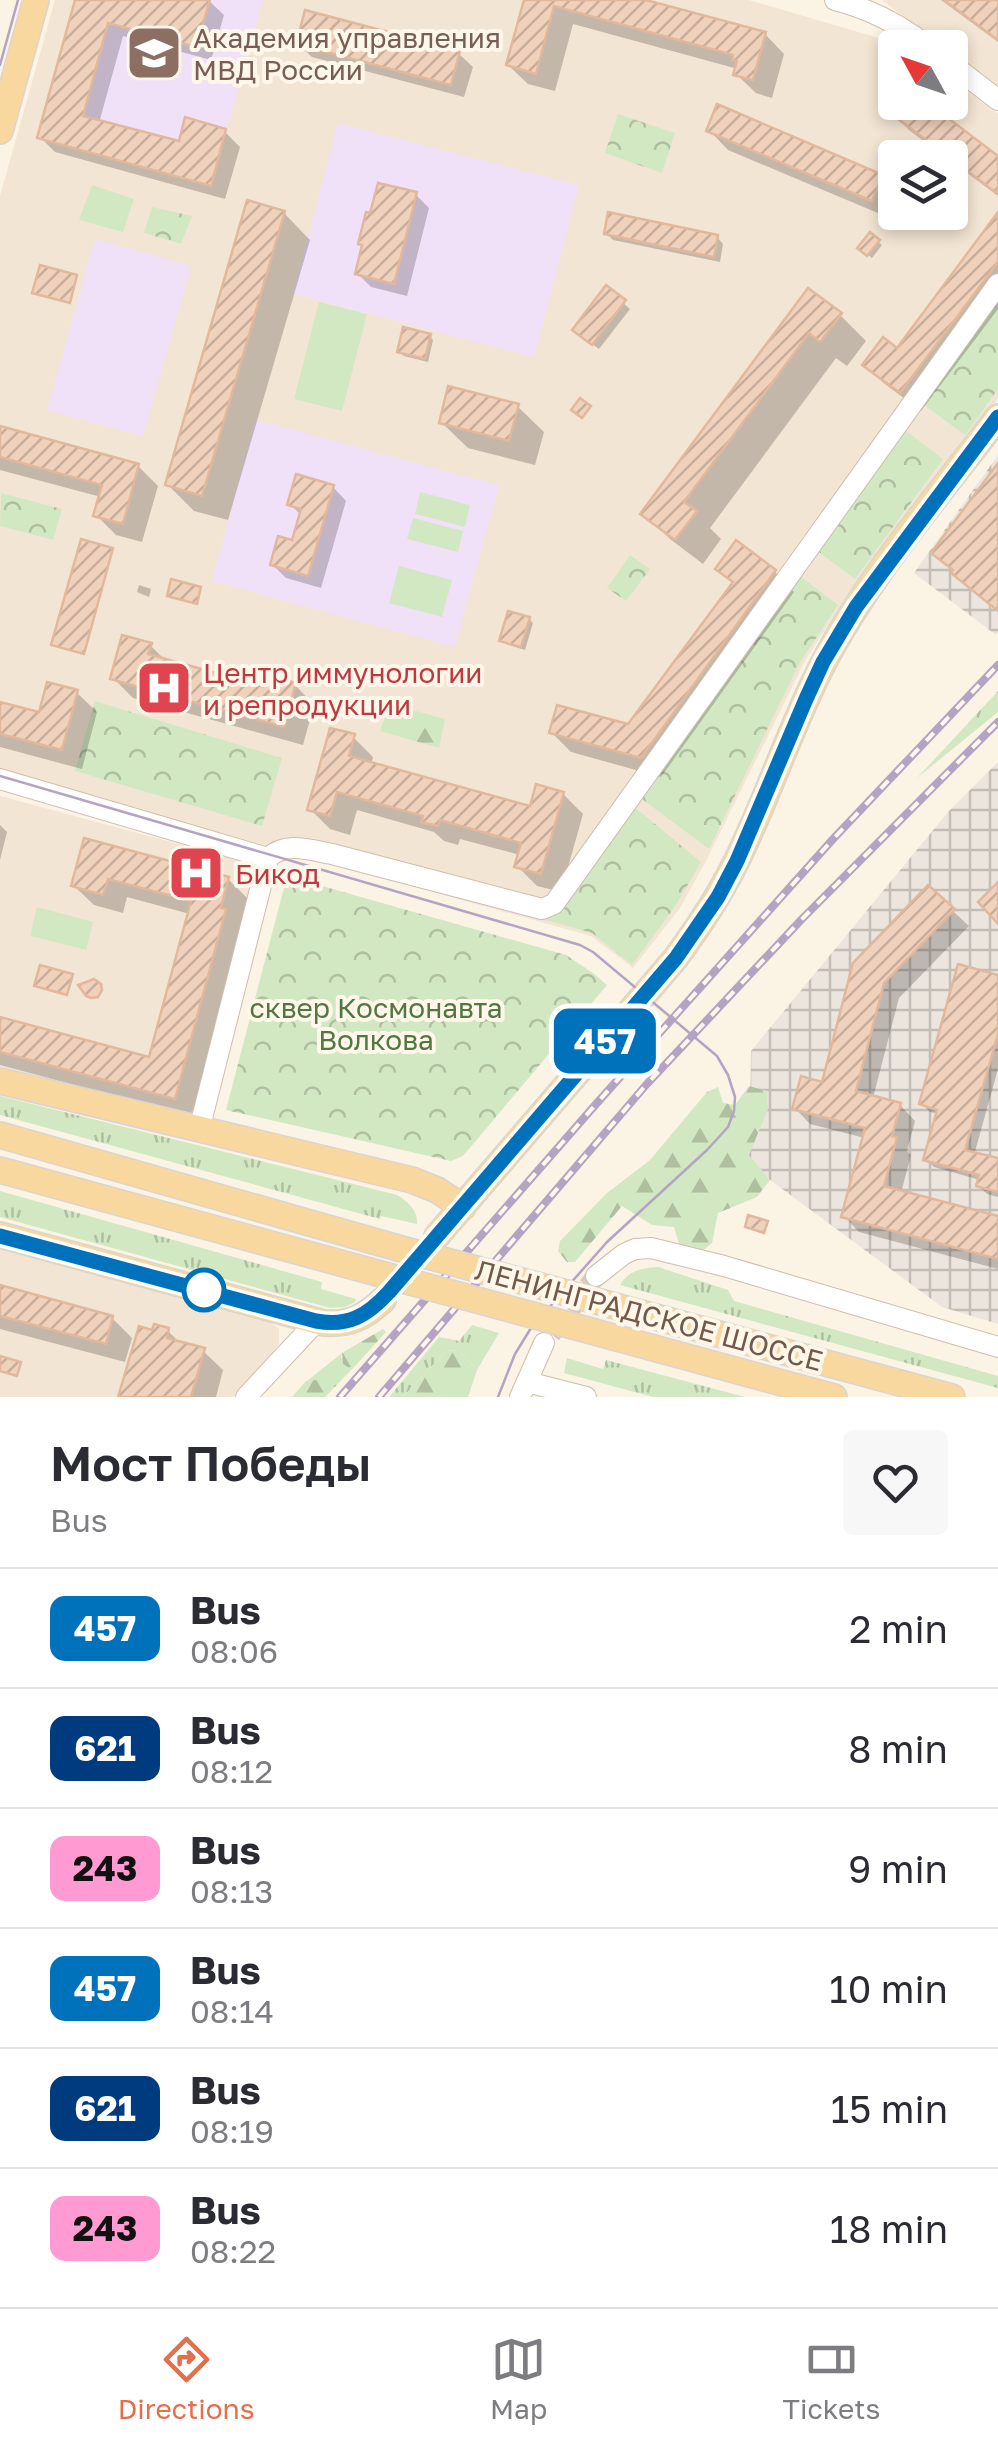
<!DOCTYPE html>
<meta charset="utf-8">
<style>
:root{--surface:#fff;--page:#f7f7f7;--text:#2b2b33;--muted:#7c7c81;--line:#e1e1e2;--accent:#e2704d}
body{margin:0;font-family:"Golos Text",sans-serif;background:var(--page);color:var(--text);height:100vh;display:flex;flex-direction:column;font-size:38px;white-space:nowrap}
*{box-sizing:border-box;margin:0}
p{font-size:32px;color:var(--muted)}
.icon{flex:none;width:55px;height:55px;fill:none;stroke:currentColor;stroke-width:2;stroke-linecap:round;stroke-linejoin:round}
.map{position:relative;height:1397px;overflow:hidden}
.drawer{display:flex;flex-direction:column;background:var(--surface);flex:1}
.drawer>*{flex:none}
.badge{padding:0 20px;border-radius:15px;font-size:35px;line-height:65px}
.needle{width:65px;rotate:310deg}
.tools{position:absolute;left:878px;top:30px;display:grid;gap:20px}
.tools a{display:grid;place-items:center;width:90px;height:90px;border-radius:10px;background:var(--surface);box-shadow:0 5px 15px #0003;font-size:50px}
.map>.badge{position:absolute;translate:-50% -50%;box-shadow:0 0 0 5px #fff}
.round{display:grid;place-items:center;flex:none;width:105px;height:105px;border-radius:10px;background:var(--page)}
.overview{display:flex;align-items:center;justify-content:space-between;height:170px;padding:0 50px}
h1{font-size:48px;font-weight:600;line-height:75px}
ul{padding:0;list-style:none}
li{display:flex;align-items:center;gap:30px;height:120px;padding:0 50px;border-top:2px solid var(--line)}
li div{flex:1}
li b{display:block;font-size:38px}
li em{font-style:normal}
li .badge{min-width:110px;font-weight:700;text-align:center}
.dock{display:flex;justify-content:space-around;align-items:center;height:140px;border-top:2px solid var(--line);background:var(--surface);font-size:28px;color:var(--muted)}
.dock a{display:grid;justify-items:center;gap:5px}
.dock .active{color:var(--accent)}
.map>svg:first-child{display:block}
</style>
<div class="map">
<svg width="998" height="1397" viewBox="0 0 998 1397">
<defs>
<pattern id="industrial-grid" width="8" height="8" patternUnits="userSpaceOnUse" patternTransform="scale(2.5)"><rect width="8" height="8" fill="#ebe5de"/><path d="M0 4h8M4 0v8" fill="none" stroke="#c3bdb6"/></pattern>
<pattern id="grass-tufts" width="24" height="20" patternUnits="userSpaceOnUse" patternTransform="scale(2.5)"><rect width="24" height="20" fill="#d2e8c3"/><path d="M3 7l-1-3M5 7V3M7 7l1-3M15 17l-1-3M17 17v-4M19 17l1-3" fill="none" stroke="#afbfa0"/></pattern>
<pattern id="forest-firs" width="22" height="20" patternUnits="userSpaceOnUse" patternTransform="scale(2.5)"><rect width="22" height="20" fill="#d2e8c3"/><path d="M5 1l3.5 6h-7zM16 11l3.5 6h-7z" fill="#afbfa0"/></pattern>
<pattern id="park-crowns" width="20" height="18" patternUnits="userSpaceOnUse" patternTransform="scale(2.5)"><rect width="20" height="18" fill="#d2e8c3"/><path d="M2 6a3 3 0 1 1 6 0M12 15a3 3 0 1 1 6 0" fill="none" stroke="#afbfa0"/></pattern>
<pattern id="building-hatch" width="6" height="6" patternUnits="userSpaceOnUse" patternTransform="scale(2.5)"><rect width="6" height="6" fill="#f0d2bc"/><path d="M-1 1l2-2M0 6l6-6M5 7l2-2" fill="none" stroke="#c7ad9b"/></pattern>
</defs>
<rect width="100%" height="100%" fill="#fbf3e4"/>
<g fill="#f3e5d3" fill-rule="evenodd">
<path d="M55 0H749L906 46 908 47 895 48V102H950V78L998 114V399L853 587 806 659 706 861 680 908 633 968 591 936 0 771V196ZM895 158H950V212H895Z"/>
<path d="M882 0H998V89L950 54V48L942 47Z"/>
<path d="M0 796 253 864 257 870 194 1108 188 1114 0 1070Z"/>
<path d="M0 1249 268 1321 279 1329V1343L269 1358 233 1397H0Z"/>
</g>
<g fill="url(#industrial-grid)">
<path d="M998 455V632L996 635 914 573Z"/>
<path d="M998 762V1324L942 1307 735 1154 750 1130 751 1051 948 812Z"/>
</g>
<g fill="#f0e1f8">
<path d="M75 0H263L211 186 37 138Z"/>
<path d="M338 123 579 185 534 357 293 294Z"/>
<path d="M95 239 191 266 143 436 47 410Z"/>
<path d="M255 420 499 485 455 647 212 581Z"/>
</g>
<g fill="url(#grass-tufts)">
<path d="M998 691V712L917 778Z"/>
<path d="M0 1096 397 1195C408 1202 418 1210 417 1224L381 1216 380 1219 0 1115Z"/>
<path d="M0 1191 322 1282 321 1289 356 1299 355 1302 345 1307 330 1308 0 1217Z"/>
<path d="M658 1267 728 1290 734 1301 998 1376V1388L620 1285C629 1270 642 1268 658 1267Z"/>
<path d="M472 1325 499 1333 477 1370 459 1351 447 1350 403 1397H389L439 1337 459 1341Z"/>
<path d="M342 1353 341 1357 349 1368 356 1365 327 1395 318 1381H307Z"/>
<path d="M567 1358 603 1369 606 1360 745 1397H653L564 1373Z"/>
</g>
<g fill="url(#forest-firs)">
<path d="M390 704 445 719 439 748 380 731Z"/>
<path d="M749 1086 767 1091 768 1109 749 1155 770 1180 757 1197 718 1213 712 1243 700 1253 680 1247 674 1227 652 1225 622 1206 575 1262H567L558 1251 560 1241 607 1193 650 1160 707 1092 718 1087 723 1103 735 1105Z"/>
<path d="M383 1329 386 1332 356 1365 349 1368 343 1364 342 1353Z"/>
<path d="M447 1350 459 1351 477 1370 468 1397H403Z"/>
<path d="M318 1380 327 1395 325 1397H292L306 1381Z"/>
</g>
<g fill="url(#park-crowns)">
<path d="M618 114 675 133 662 173 605 153Z"/>
<path d="M152 207 192 216 181 244 144 233Z"/>
<path d="M998 289V389L965 435 917 400Z"/>
<path d="M901 427 943 459 855 579 812 547Z"/>
<path d="M1 493 62 509 53 540 0 526Z"/>
<path d="M630 555 650 569 626 601 607 588Z"/>
<path d="M796 573 838 605 799 664 709 849 638 796Z"/>
<path d="M95 701 282 758 262 826 75 771Z"/>
<path d="M632 805 701 862 676 905 632 965 592 933 546 920Z"/>
<path d="M287 876 566 955 593 973 607 985 463 1156 451 1161 226 1110Z"/>
</g>
<g fill="#d2e8c3">
<path d="M92 185 134 199 123 232 79 220Z"/>
<path d="M319 302 367 314 342 411 294 399Z"/>
<path d="M420 492 470 505 465 527 415 514Z"/>
<path d="M413 518 463 531 458 552 407 539Z"/>
<path d="M399 566 452 580 442 617 389 603Z"/>
<path d="M37 907 93 922 86 950 30 936Z"/>
</g>
<g fill="#0003">
<path d="M78 0H208L224 15 211 60 123 36 99 123 180 144 225 132 240 147 225 199 55 152 40 137Z"/>
<path d="M526 0H637L765 34 784 54 772 98 756 93 736 74 738 69 573 24 555 91 528 84 508 65Z"/>
<path d="M941 0 998 1V42Z"/>
<path d="M298 44 459 54 473 67 464 97 312 57Z"/>
<path d="M890 110 998 159V196L950 160V158H946L909 130Z"/>
<path d="M709 130 882 177 895 191V212L892 219 728 150Z"/>
<path d="M415 194 429 208 407 296 371 287 358 274 372 216Z"/>
<path d="M284 213 310 240 228 520 194 511 167 484Z"/>
<path d="M998 217V309L921 411 885 384 865 365 897 351Z"/>
<path d="M606 233 717 237 723 244 720 262 613 240Z"/>
<path d="M870 236 882 245 872 258 860 248Z"/>
<path d="M606 289 630 309 599 349 581 336Z"/>
<path d="M809 291 840 315 866 341 847 366 836 358 710 528 721 539 703 564 670 539 644 513Z"/>
<path d="M429 336 433 340 428 362 404 356 400 352Z"/>
<path d="M517 406 544 432 535 465 468 448 441 422Z"/>
<path d="M0 429 138 466 158 486 142 542 116 535 96 515 101 497 0 470Z"/>
<path d="M333 487 346 501 321 588 286 578 272 564 294 543 302 516 290 504Z"/>
<path d="M736 544 775 572 794 592 661 777 571 752 551 732 629 727 734 585 718 569Z"/>
<path d="M112 550 84 654 55 646Z"/>
<path d="M139 585 151 589 149 597 137 592Z"/>
<path d="M529 619 533 623 525 650 506 644 502 640Z"/>
<path d="M150 645 167 662 264 689 295 685 314 705 303 745 133 698 113 678Z"/>
<path d="M77 693 97 712 82 769 0 747V704L41 715Z"/>
<path d="M353 737 373 757 371 765 532 809 563 794 583 814 561 892 537 886 517 866 520 855 460 839 458 845 444 841 434 832 357 810 350 835 330 829 310 809Z"/>
<path d="M0 825 7 832 0 860Z"/>
<path d="M86 841 228 879 248 899 240 927 245 931 194 1117 0 1065V1020L151 1060 190 914 127 897 123 913 94 905 74 886Z"/>
<path d="M928 888 969 926 899 998 873 1098 900 1105 915 1121 907 1151 911 1155 901 1193 998 1219V1269L859 1232 844 1216 865 1138 810 1124 795 1108 824 1085Z"/>
<path d="M998 977V1069L974 1155 998 1161V1197L987 1194 979 1186 980 1180 934 1167 926 1159 939 1114 930 1112 922 1104Z"/>
<path d="M0 1288 112 1318 132 1338 125 1362 0 1329Z"/>
<path d="M168 1331 182 1345 203 1351 223 1370 216 1397H121L154 1333Z"/>
</g>
<g fill="url(#building-hatch)" stroke="#e2b89d" stroke-width="2.5">
<path d="M75 0H210L196 47 108 23 83 116 179 141 185 117 226 129 211 186 37 138Z"/>
<path d="M524 0H646L766 32 753 80 733 75 737 61 732 60 733 55 554 6 536 74 506 65Z"/>
<path d="M944 0H998V40Z"/>
<path d="M305 10 460 51 451 85 296 44Z"/>
<path d="M892 102H927L998 156V194L886 110Z"/>
<path d="M717 104 883 175 872 201 706 131Z"/>
<path d="M378 183 417 192 394 284 355 274 362 245 358 244 366 212 370 213Z"/>
<path d="M247 200 285 211 202 496 165 485Z"/>
<path d="M608 212 718 235 714 257 604 234Z"/>
<path d="M998 212V262L900 393 862 365 883 337 897 348Z"/>
<path d="M870 232 880 240 867 256 857 248Z"/>
<path d="M40 265 77 275 70 303 32 293Z"/>
<path d="M606 285 626 300 592 345 572 330Z"/>
<path d="M808 288 842 313 820 342 809 333 684 502 697 511 675 540 640 514Z"/>
<path d="M403 327 431 334 425 359 397 352Z"/>
<path d="M448 386 519 404 509 441 439 423Z"/>
<path d="M580 398 591 406 582 418 571 410Z"/>
<path d="M0 426 139 464 123 524 93 516 102 485 0 457Z"/>
<path d="M998 463V611L951 573 953 570 931 553Z"/>
<path d="M296 474 334 485 308 576 270 565 278 536 292 540 301 509 287 505Z"/>
<path d="M81 539 113 548 84 654 51 645Z"/>
<path d="M736 540 776 570 641 758 549 733 557 705 628 724 733 582 715 569Z"/>
<path d="M171 579 201 587 197 604 167 596Z"/>
<path d="M508 611 530 617 521 647 499 641Z"/>
<path d="M122 635 152 643 148 654 180 663 263 686 266 675 296 683 284 727 110 679Z"/>
<path d="M47 682 78 690 62 750 0 734V702L39 712Z"/>
<path d="M330 728 355 734 349 756 530 806 536 784 564 792 541 874 514 867 521 843 440 820 438 826 421 822 423 816 337 792 330 816 307 810Z"/>
<path d="M84 838 229 877 221 908 226 909 175 1099 0 1052V1017L149 1057 191 901 108 879 103 895 71 886Z"/>
<path d="M998 882V924L978 902Z"/>
<path d="M928 885 955 909 884 983 856 1091 901 1103 892 1136 897 1137 884 1186 998 1216V1259L841 1217 865 1128 792 1109 801 1076 822 1082 853 963Z"/>
<path d="M958 964 998 975V1034L965 1150 998 1158V1192L976 1186 979 1175 923 1160 937 1110 919 1104Z"/>
<path d="M40 965 73 974 67 995 34 986Z"/>
<path d="M94 979 101 984 102 990 98 997 91 998 86 996 78 985Z"/>
<path d="M748 1215 768 1221 764 1233 745 1227Z"/>
<path d="M0 1285 113 1316 106 1344 0 1316Z"/>
<path d="M154 1324 169 1328 167 1338 205 1348 191 1397H118L139 1326 152 1330Z"/>
<path d="M0 1356 21 1362 17 1376 0 1371Z"/>
</g>
<g fill="none" stroke-linecap="round" stroke-linejoin="round">
<path stroke="#d9ccbe" stroke-width="20" stroke-dasharray="20 10" stroke-linecap="butt" d="M551 1334 596 1276"/>
<g stroke="#cfbdae" stroke-width="22">
<g id="minor">
<path d="M835 0C871 9 901 25 930 48"/>
<path d="M950 63 998 100"/>
<path d="M0 779 268 858"/>
<path d="M268 858C286 841 310 850 332 854L542 909 554 904 998 284"/>
<path d="M199 1130 268 858"/>
<path d="M596 1276 624 1254 635 1249 651 1248 724 1266 998 1347"/>
<path d="M527 1382 586 1397"/>
<path d="M246 1397 317 1321"/>
<path d="M520 1397 544 1343"/>
</g>
</g>
<g stroke="#dbd4d0" stroke-width="28">
<g id="major">
<path d="M0 131 36 0"/>
<path d="M0 1081 412 1180 437 1190 463 1207"/>
<path d="M0 1135 398 1248"/>
<path d="M0 1170 377 1273"/>
<path d="M0 1235 324 1323C349 1325 365 1317 383 1300"/>
<path d="M437 1236 675 959C698 928 719 896 736 862 768 798 789 730 822 666 866 579 939 495 998 417"/>
<path d="M589 1299 952 1397"/>
<path d="M569 1325 834 1397"/>
</g>
</g>
<use href="#minor" stroke="#fff" stroke-width="20"/>
<use href="#major" stroke="#f8d89e" stroke-width="25"/>
<g stroke="#b5a3c4" stroke-width="2.5">
<path d="M0 65 18 0"/>
<path d="M0 776 580 945 593 952 717 1056 728 1075 735 1097 734 1111 728 1127 707 1150 607 1242 531 1328 515 1354 498 1397"/>
</g>
<g stroke="#b5a3c4" stroke-width="8">
<g id="rail">
<path d="M340 1397 597 1103 834 838 998 665"/>
<path d="M379 1397 646 1085 802 919 998 722"/>
</g>
</g>
<use href="#rail" stroke="#fef7ea" stroke-width="4" stroke-dasharray="11" stroke-linecap="butt"/>
<g stroke="#dbd4d0" stroke-width="28" stroke-linecap="butt">
<g id="major-bridge">
<path d="M398 1248 589 1299"/>
<path d="M377 1273 569 1325"/>
</g>
</g>
<use href="#major-bridge" stroke="#f8d89e" stroke-width="25"/>
</g>
<g fill="none" stroke-linecap="round" stroke-linejoin="round">
<g stroke="#fff" stroke-width="22">
<path id="line" d="M0 1236 316 1321C349 1327 368 1315 389 1292L676 958 718 897 737 861 806 699 823 662 856 607 998 417"/>
</g>
<use href="#line" stroke="#0072bc" stroke-width="15"/>
</g>
<defs>
<g id="university-square" transform="scale(2.875)"><rect x="-9" y="-9" width="18" height="18" rx="4" fill="#8d6e63" stroke="#fef7ea"/><path d="M0-5L7-2L0 1L-7-2ZM-4 1L0 2.5L4 1V4Q0 6-4 4Z" fill="#fff"/></g>
<g id="hospital-square" transform="scale(2.875)"><rect x="-9" y="-9" width="18" height="18" rx="4" fill="#e0444e" stroke="#fef7ea"/><path d="M-5-5h3v3.5h4V-5h3V5h-3V1.5h-4V5h-3Z" fill="#fff"/></g>
</defs>
<g fill-rule="evenodd">
<use href="#university-square" x="154" y="53"/>
<use href="#hospital-square" x="164" y="688"/>
<use href="#hospital-square" x="196" y="873"/>
</g>
<circle fill="#fff" stroke="#0072bc" stroke-width="5" cx="204" cy="1290" r="20"/>
<g text-anchor="middle" dominant-baseline="central" stroke-width="8" stroke-linejoin="round" paint-order="stroke">
<g font-size="28" fill="#785e54" stroke="#fef7ea" text-anchor="start">
<text x="193" y="37">Академия управления<tspan x="193" dy="32">МВД России</tspan></text>
</g>
<g font-size="28" fill="#be3a42" stroke="#fef7ea" text-anchor="start">
<text x="203" y="672">Центр иммунологии<tspan x="203" dy="32">и репродукции</tspan></text>
<text x="235" y="873">Бикод</text>
</g>
<g font-size="28" fill="#527842" stroke="#fef7ea">
<text x="376" y="1007">сквер Космонавта<tspan x="376" dy="32">Волкова</tspan></text>
</g>
<g font-size="28" fill="#73594a" stroke="#fef7ea">
<text transform="translate(649 1315) rotate(15)">ЛЕНИНГРАДСКОЕ ШОССЕ</text>
</g>
</g>
</svg>
<div class="tools">
<a><svg class="needle" viewBox="-14 -14 28 28"><path d="M0-13l5 13h-10z" fill="#e53935"/><path d="M0 13l5-13h-10z" fill="#7c7c81"/></svg></a>
<a><svg class="icon" aria-label="layers" viewBox="0 0 24 24"><path d="M12 4l9 5-9 5-9-5zM3 14l9 5 9-5"/></svg></a>
</div>
<b class="badge" style="left:605px;top:1041px;background:#0072bc;color:#fff">457</b>
</div>
<section class="drawer">
<div class="overview"><div><h1>Мост Победы</h1><p>Bus</p></div><a class="round"><svg class="icon" aria-label="heart" viewBox="0 0 24 24"><path d="M12 20l-8-8c-3-5 5-10 8-4 3-6 11-1 8 4z"/></svg></a></div>
<ul>
<li><span class="badge" style="background:#0072bc;color:#fff">457</span><div><b>Bus</b><p>08:06</p></div><em>2 min</em></li>
<li><span class="badge" style="background:#003b80;color:#fff">621</span><div><b>Bus</b><p>08:12</p></div><em>8 min</em></li>
<li><span class="badge" style="background:#ff9ad2;color:#111">243</span><div><b>Bus</b><p>08:13</p></div><em>9 min</em></li>
<li><span class="badge" style="background:#0072bc;color:#fff">457</span><div><b>Bus</b><p>08:14</p></div><em>10 min</em></li>
<li><span class="badge" style="background:#003b80;color:#fff">621</span><div><b>Bus</b><p>08:19</p></div><em>15 min</em></li>
<li><span class="badge" style="background:#ff9ad2;color:#111">243</span><div><b>Bus</b><p>08:22</p></div><em>18 min</em></li>
</ul>
</section>
<nav class="dock">
<a class="active"><svg class="icon" aria-label="directions" viewBox="0 0 24 24"><path d="M12 3l9 9-9 9-9-9zM9 14v-3h6M13 9l2 2-2 2"/></svg>Directions</a>
<a><svg class="icon" aria-label="map" viewBox="0 0 24 24"><path d="M3 6l6-2 6 2 6-2v14l-6 2-6-2-6 2zM9 4v14M15 6v14"/></svg>Map</a>
<a><svg class="icon" aria-label="tickets" viewBox="0 0 24 24"><path d="M3 7h18v10H3zM15 7v10"/></svg>Tickets</a>
</nav>
